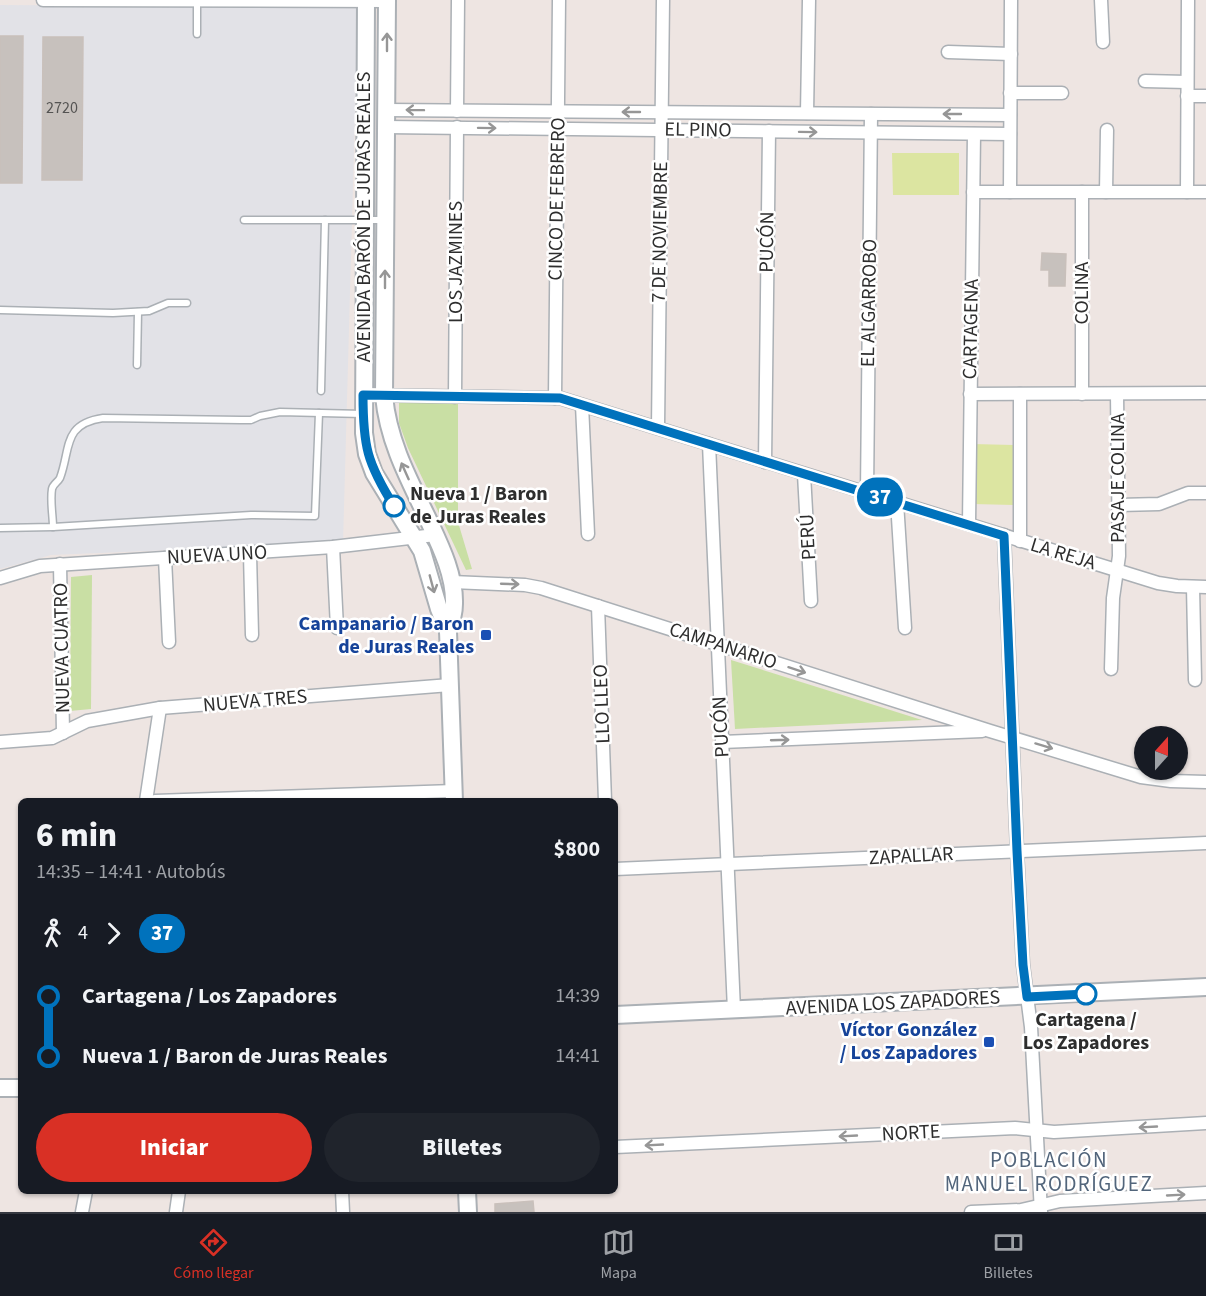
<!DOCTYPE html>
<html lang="es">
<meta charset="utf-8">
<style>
:root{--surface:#171b24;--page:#20242c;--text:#f1f3f6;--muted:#9ea1a6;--line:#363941;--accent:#d93025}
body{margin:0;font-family:"Source Sans 3",sans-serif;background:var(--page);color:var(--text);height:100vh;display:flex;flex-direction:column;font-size:22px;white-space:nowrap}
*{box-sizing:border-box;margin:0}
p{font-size:20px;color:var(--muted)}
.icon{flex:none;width:33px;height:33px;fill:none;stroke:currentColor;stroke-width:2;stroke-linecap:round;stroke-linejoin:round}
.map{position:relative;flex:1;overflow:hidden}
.side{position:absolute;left:18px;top:798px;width:600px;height:396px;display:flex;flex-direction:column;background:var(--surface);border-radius:9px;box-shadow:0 2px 4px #0004}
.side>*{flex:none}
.badge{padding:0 12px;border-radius:20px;font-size:21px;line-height:39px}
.needle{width:39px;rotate:21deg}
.tools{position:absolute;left:1134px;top:726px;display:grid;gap:12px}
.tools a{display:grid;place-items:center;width:54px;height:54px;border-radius:50%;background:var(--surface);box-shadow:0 2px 4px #0004;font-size:30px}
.map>.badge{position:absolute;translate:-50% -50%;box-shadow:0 0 0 3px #fff}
.legs{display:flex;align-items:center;gap:9px;height:66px;padding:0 18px;font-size:20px}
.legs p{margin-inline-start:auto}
.head{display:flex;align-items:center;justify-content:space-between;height:102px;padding:0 18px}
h1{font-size:33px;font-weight:800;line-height:45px}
.primary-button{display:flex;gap:12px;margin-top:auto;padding:12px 18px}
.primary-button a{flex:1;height:69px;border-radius:36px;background:var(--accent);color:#fff;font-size:24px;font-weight:800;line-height:69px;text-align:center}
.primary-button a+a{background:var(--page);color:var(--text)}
ul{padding:0 18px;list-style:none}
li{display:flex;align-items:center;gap:21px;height:60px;font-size:22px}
li i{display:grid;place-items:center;width:9px;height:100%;margin:0 8px;background:currentColor}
li i::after{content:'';width:15px;height:15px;margin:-8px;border:4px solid;border-radius:50%;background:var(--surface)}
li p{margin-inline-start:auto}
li:first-child i{background:linear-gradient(#0000 50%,currentColor 0)}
li:last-child i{background:linear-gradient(currentColor 50%,#0000 0)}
.dock{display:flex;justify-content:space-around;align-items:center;height:84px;border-top:2px solid var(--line);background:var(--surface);font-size:16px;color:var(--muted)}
.dock a{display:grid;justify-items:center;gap:3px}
.dock .active{color:var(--accent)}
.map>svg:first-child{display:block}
</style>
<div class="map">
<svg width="1206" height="1212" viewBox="0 0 1206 1212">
<rect width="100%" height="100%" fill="#eee5e2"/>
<path fill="#e2e2e7" d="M0 5 358 7 343 543 51 555 0 569Z"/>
<g fill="#c9dfa4">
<path d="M399 400 458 402V522L472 569 466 570 408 448 399 423Z"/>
<path d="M92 575 91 709 70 711 71 577Z"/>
<path d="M731 660 922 720 735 729Z"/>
</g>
<g fill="#dce5a1">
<path d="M892 153H959V195H893Z"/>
<path d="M972 444 1014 445V505L972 504Z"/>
</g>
<g fill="#c7c1bd" stroke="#c9c0bb" stroke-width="1.5">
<path d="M0 36H23L22 183H0Z"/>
<path d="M43 37H83L82 180H42Z"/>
<path d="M1042 253 1066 254 1065 286H1049V270H1041Z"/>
<path d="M533 1201 534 1212H495V1204Z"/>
</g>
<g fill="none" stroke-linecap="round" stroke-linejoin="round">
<g stroke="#abb0b5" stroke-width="9">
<g id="lane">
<path d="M197 1V34"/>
<path d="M244 220H385"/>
<path d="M0 310 113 313 149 311 168 303H187"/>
<path d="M137 365 138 312"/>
<path d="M321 391 325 220"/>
<path d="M53 527C53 516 50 501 52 489 53 484 58 482 60 478 71 449 62 424 103 418L241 420H251L260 416 280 412 363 414"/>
<path d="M0 528 53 527 251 515 315 516 319 413"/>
</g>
</g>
<g stroke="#abb0b5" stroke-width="15">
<g id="street">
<path d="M43 0 387 1"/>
<path d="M1101 0 1103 42"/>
<path d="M948 52 1011 54"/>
<path d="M1145 81 1187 82"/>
<path d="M1010 93H1062"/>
<path d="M1187 96H1206"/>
<path d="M386 110 1010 115"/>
<path d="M457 111 458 0"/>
<path d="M807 113 809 0"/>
<path d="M386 127 1010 134"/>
<path d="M973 192H1206"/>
<path d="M1010 192 1011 0"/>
<path d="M1082 192V394"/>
<path d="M1106 192 1107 130"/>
<path d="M1187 192 1188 0"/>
<path d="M970 394 1206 393"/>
<path d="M1020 394V541"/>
<path d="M363 395 560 398 1158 583 1177 586 1206 587"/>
<path d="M455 397 457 127"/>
<path d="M555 398 559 0"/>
<path d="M582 405 588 534"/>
<path d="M658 428 663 0"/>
<path d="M709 444 734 1010"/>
<path d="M765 462 769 131"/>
<path d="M804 474 811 601"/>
<path d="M867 493 871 114"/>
<path d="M897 502 905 628"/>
<path d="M1119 505 1159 504 1188 493H1206"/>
<path d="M969 524 974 134"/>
<path d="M1004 535 1017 851 1023 965 1031 1027 1041 1212"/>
<path d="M333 547 337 628"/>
<path d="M250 554 252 635"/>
<path d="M165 558 169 642"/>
<path d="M60 564 63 733"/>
<path d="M0 578 40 566 333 547 435 535"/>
<path d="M452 582 525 585 541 588 990 731 1141 777 1171 781 1206 782"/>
<path d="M1193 587 1195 680"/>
<path d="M598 606 605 801"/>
<path d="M1111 669 1113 598 1119 556 1117 394"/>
<path d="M0 742 52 738 87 721 160 708 450 685"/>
<path d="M722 742 982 731"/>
<path d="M146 801 160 708"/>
<path d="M155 801 454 791"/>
<path d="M615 869 1206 843"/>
<path d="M615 1147 1015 1128 1054 1132 1206 1123"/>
<path d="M342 1191 343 1212"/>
<path d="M82 1212 86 1191"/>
<path d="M176 1212 179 1191"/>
<path d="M971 1212 1021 1210 1060 1201 1206 1193"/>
</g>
</g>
<g stroke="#abb0b5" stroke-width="20">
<g id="secondary">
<path d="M366 0 364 433 367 454 374 473 422 551 439 609 448 631"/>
<path d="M387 0 384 396C388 440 408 478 427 517 439 543 455 574 454 604 454 614 451 623 448 631L454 801"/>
<path d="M615 1015 1206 987"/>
<path d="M0 1088H21"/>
<path d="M467 1191 468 1212"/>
</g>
</g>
<use href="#lane" stroke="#fff" stroke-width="6"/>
<use href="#street" stroke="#fff" stroke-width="12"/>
<use href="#secondary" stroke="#fff" stroke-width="16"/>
</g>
<defs><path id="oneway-shaft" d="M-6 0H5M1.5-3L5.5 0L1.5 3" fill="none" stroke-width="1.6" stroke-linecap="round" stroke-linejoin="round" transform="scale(1.5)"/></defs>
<g stroke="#969696">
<use href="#oneway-shaft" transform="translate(387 42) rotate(-90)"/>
<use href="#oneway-shaft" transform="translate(415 110) rotate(-179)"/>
<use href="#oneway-shaft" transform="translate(631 112) rotate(-180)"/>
<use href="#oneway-shaft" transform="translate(952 114) rotate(-180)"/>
<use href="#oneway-shaft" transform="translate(487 128) rotate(1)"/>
<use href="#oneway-shaft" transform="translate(808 132) rotate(1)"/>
<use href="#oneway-shaft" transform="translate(385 279) rotate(-90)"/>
<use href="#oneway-shaft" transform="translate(405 471) rotate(-114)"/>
<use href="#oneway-shaft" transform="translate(432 584) rotate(75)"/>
<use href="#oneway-shaft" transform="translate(510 584) rotate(2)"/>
<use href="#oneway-shaft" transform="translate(797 670) rotate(18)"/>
<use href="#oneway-shaft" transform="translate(780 740) rotate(-2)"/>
<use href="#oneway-shaft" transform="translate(1044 746) rotate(17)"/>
<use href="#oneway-shaft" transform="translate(1148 1127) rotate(177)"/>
<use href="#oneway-shaft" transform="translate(848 1136) rotate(177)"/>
<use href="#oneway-shaft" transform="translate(654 1145) rotate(177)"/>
<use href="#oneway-shaft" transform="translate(1176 1195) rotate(-3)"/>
</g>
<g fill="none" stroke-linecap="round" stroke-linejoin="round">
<g stroke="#fff" stroke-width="14">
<path id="line-1" d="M394 506C367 463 363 446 363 395L560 398 1004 536 1017 851 1023 965 1027 997 1086 994"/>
</g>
<use href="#line-1" stroke="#0072bc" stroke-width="9"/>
</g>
<g fill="#fff" stroke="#0072bc" stroke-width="3">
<circle cx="394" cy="506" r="10"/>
<circle cx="1086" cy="994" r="10"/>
</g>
<g fill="#1a4fb4" stroke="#fff" stroke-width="2">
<rect x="480" y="629" width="12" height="12" rx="3"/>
<rect x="983" y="1036" width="12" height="12" rx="3"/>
</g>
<g text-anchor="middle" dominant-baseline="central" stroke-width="5" stroke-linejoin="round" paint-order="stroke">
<g font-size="16" fill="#545352">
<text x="62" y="108">2720</text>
</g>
<g font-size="20" fill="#2e2e2e" stroke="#fff">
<text transform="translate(698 130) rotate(1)">EL PINO</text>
<text transform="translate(557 199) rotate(-89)">CINCO DE FEBRERO</text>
<text transform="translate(364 217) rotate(-90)">AVENIDA BARÓN DE JURAS REALES</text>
<text transform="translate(660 232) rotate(-89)">7 DE NOVIEMBRE</text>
<text transform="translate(767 242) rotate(-89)">PUCÓN</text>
<text transform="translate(456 262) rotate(-90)">LOS JAZMINES</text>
<text transform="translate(1082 293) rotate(-90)">COLINA</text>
<text transform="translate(869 303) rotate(-89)">EL ALGARROBO</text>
<text transform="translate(971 329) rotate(-89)">CARTAGENA</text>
<text transform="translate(1118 478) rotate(-90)">PASAJE COLINA</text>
<text transform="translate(808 537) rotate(-93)">PERÚ</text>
<text transform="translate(1063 554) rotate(17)">LA REJA</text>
<text transform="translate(217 555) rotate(-3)">NUEVA UNO</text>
<text transform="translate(723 646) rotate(18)">CAMPANARIO</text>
<text transform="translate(62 648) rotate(-91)">NUEVA CUATRO</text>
<text transform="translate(255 701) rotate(-5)">NUEVA TRES</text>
<text transform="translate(602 704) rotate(-92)">LLO LLEO</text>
<text transform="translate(721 727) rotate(-93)">PUCÓN</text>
<text transform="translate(911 856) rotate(-3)">ZAPALLAR</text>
<text transform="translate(893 1003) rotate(-3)">AVENIDA LOS ZAPADORES</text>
<text transform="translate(911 1133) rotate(-3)">NORTE</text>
</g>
<g font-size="20" font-weight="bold" fill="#2e2e2e" stroke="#fff" text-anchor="start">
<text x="410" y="494">Nueva 1 / Baron<tspan x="410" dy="23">de Juras Reales</tspan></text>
<text x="1086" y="1020" text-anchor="middle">Cartagena /<tspan x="1086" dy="23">Los Zapadores</tspan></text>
</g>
<g font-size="20" font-weight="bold" fill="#164399" stroke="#fff" text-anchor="end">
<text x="474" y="624">Campanario / Baron<tspan x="474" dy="23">de Juras Reales</tspan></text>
<text x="977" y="1030">Víctor González<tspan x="977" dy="23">/ Los Zapadores</tspan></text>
</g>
<g font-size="21" letter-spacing="1.5" fill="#52657b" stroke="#fff">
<text x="1049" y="1160">POBLACIÓN<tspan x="1049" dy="24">MANUEL RODRÍGUEZ</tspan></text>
</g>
</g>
</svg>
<div class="tools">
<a><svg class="needle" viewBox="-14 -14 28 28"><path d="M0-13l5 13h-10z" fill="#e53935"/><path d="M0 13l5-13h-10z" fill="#9ea1a6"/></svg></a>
</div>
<b class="badge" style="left:880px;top:497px;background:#0072bc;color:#fff">37</b>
<section class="side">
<div class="head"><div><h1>6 min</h1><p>14:35 – 14:41 · Autobús</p></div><b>$800</b></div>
<div class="legs"><svg class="icon" aria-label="walk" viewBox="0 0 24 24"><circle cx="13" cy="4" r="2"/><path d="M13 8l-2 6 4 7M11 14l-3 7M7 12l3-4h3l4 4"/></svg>4<svg class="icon" aria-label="forward" viewBox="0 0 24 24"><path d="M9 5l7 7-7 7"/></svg><b class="badge" style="background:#0072bc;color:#fff">37</b></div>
<ul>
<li><i style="color:#0072bc"></i><b>Cartagena / Los Zapadores</b><p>14:39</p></li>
<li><i style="color:#0072bc"></i><b>Nueva 1 / Baron de Juras Reales</b><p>14:41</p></li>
</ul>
<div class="primary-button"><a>Iniciar</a><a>Billetes</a></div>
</section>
</div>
<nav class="dock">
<a class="active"><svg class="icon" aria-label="directions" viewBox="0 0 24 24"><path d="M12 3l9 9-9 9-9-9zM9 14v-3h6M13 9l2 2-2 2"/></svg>Cómo llegar</a>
<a><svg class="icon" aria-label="map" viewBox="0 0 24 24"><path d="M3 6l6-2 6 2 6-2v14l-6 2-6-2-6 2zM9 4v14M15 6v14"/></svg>Mapa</a>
<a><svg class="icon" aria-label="tickets" viewBox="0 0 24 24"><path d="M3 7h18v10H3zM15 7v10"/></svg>Billetes</a>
</nav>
